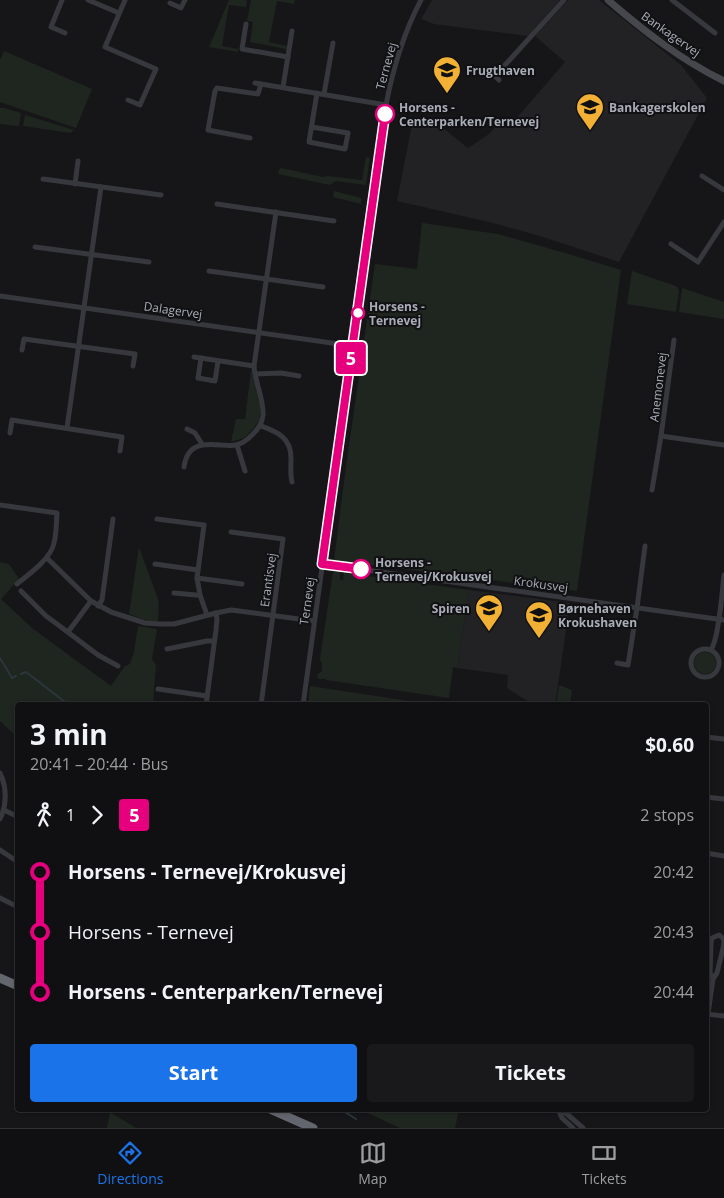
<!DOCTYPE html>
<meta charset="utf-8">
<style>
:root{--surface:#101012;--page:#19191b;--text:#f1f3f6;--muted:#9c9d9f;--line:#303032;--accent:#1a73e8}
body{margin:0;font-family:"Open Sans",sans-serif;background:var(--page);color:var(--text);height:100vh;display:flex;flex-direction:column;font-size:19px;white-space:nowrap}
*{box-sizing:border-box;margin:0}
p{font-size:16px;color:var(--muted)}
.icon{flex:none;width:28px;height:28px;fill:none;stroke:currentColor;stroke-width:2;stroke-linecap:round;stroke-linejoin:round}
.map{position:relative;flex:1;overflow:hidden}
.details{position:absolute;left:15px;top:702px;width:694px;height:410px;display:flex;flex-direction:column;background:var(--surface);border-radius:5px;box-shadow:0 1px 4px #0004,0 0 0 1px var(--line)}
.details>*{flex:none}
.badge{padding:0 10px;border-radius:4px;font-size:18px;line-height:32px}
.map>.badge{position:absolute;translate:-50% -50%;box-shadow:0 0 0 2px #fff}
.legs{display:flex;align-items:center;gap:8px;height:55px;padding:0 15px;font-size:16px}
.legs p{margin-inline-start:auto}
.headline{display:flex;align-items:center;justify-content:space-between;height:85px;padding:0 15px}
h1{font-size:28px;font-weight:700;line-height:38px}
.button{display:flex;gap:10px;margin-top:auto;padding:10px 15px}
.button a{flex:1;height:58px;border-radius:5px;background:var(--accent);color:#fff;font-size:20px;font-weight:700;line-height:58px;text-align:center}
.button a+a{background:var(--page);color:var(--text)}
ul{padding:0 15px;list-style:none}
li{display:flex;align-items:center;gap:18px;height:60px;font-size:19px}
li i{display:grid;place-items:center;width:8px;height:100%;margin:0 6px;background:currentColor}
li i::after{content:'';width:12px;height:12px;margin:-6px;border:4px solid;border-radius:50%;background:var(--surface)}
li p{margin-inline-start:auto}
li:first-child i{background:linear-gradient(#0000 50%,currentColor 0)}
li:last-child i{background:linear-gradient(currentColor 50%,#0000 0)}
.menu{display:flex;justify-content:space-around;align-items:center;height:70px;border-top:1px solid var(--line);background:var(--surface);font-size:14px;color:var(--muted)}
.menu a{display:grid;justify-items:center;gap:2px}
.menu .active{color:var(--accent)}
.map>svg:first-child{display:block}
</style>
<div class="map">
<svg width="724" height="1128" viewBox="0 0 724 1128">
<rect width="100%" height="100%" fill="#161618"/>
<g fill="#222225">
<path d="M432 0H560L528 36 434 24 421 19Z"/>
<path d="M568 0H599L681 65 707 98 619 262 540 236 489 222 397 201 412 124 443 128 468 148 489 134 500 122 508 128 565 62 535 36Z"/>
<path d="M469 590 570 603 555 705H534L507 688 508 675 457 668Z"/>
</g>
<g fill="#1e261f">
<path d="M229 0H247L246 7 229 5 222 46 238 49V52L209 47Z"/>
<path d="M251 0H295L294 4 277 1 269 42 287 46 286 49 250 42 253 22 247 21Z"/>
<path d="M4 51 92 89 76 128 0 102V60Z"/>
<path d="M0 108H4L21 113 19 126 0 124Z"/>
<path d="M25 115 74 130 70 133 23 126Z"/>
<path d="M366 157 370 158 366 185 336 181 330 185 278 174 279 170 281 168 323 177 327 176 362 180Z"/>
<path d="M334 191 361 198V204L333 197Z"/>
<path d="M422 223 498 234 572 255 621 270 577 591 334 560 346 466 375 264 417 269Z"/>
<path d="M632 271 676 286 679 290 676 312 627 304Z"/>
<path d="M682 288 724 302V319L679 312Z"/>
<path d="M251 370 261 407 259 420 254 428 244 438 231 442 236 419H245Z"/>
<path d="M139 547 159 602 158 621H148L129 614Z"/>
<path d="M0 562 9 564 19 579 1 599 32 628 111 686 125 666 130 664 134 652 138 626 157 629 152 659 156 665 153 705H18L17 737 0 721Z"/>
<path d="M333 572H340V580H343L344 573 469 590 457 668 453 667 449 698 326 680V679H318L317 675 322 671V664L320 659Z"/>
<circle cx="705" cy="663" r="11"/>
<path d="M559 685 572 690 570 705H556Z"/>
<path d="M310 686 435 705H308Z"/>
<path d="M363 1110H459L455 1128H400L370 1114Z"/>
<path d="M110 1112 136 1128H107Z"/>
</g>
<g fill="none" stroke-linecap="round" stroke-linejoin="round">
<g stroke="#2c353c" stroke-width="2">
<path d="M0 658 12 678 16 676"/>
<path d="M21 674 26 672 69 705"/>
<path d="M342 1110 356 1119"/>
</g>
<g stroke="#37383d" stroke-width="5">
<path d="M62 0 51 27 65 33"/>
<path d="M88 0 119 13"/>
<path d="M125 0 105 47 156 69 140 105 128 100"/>
<path d="M672 0 715 33"/>
<path d="M170 3 181 8 185 0"/>
<path d="M246 24 242 49 288 57"/>
<path d="M499 80 495 76 564 0"/>
<path d="M255 83 386 105"/>
<path d="M283 87 292 31"/>
<path d="M324 94 333 43"/>
<path d="M312 127 348 133 345 149 309 142 317 93"/>
<path d="M250 138 208 130 215 91 217 88 258 94 261 84"/>
<path d="M702 176 724 190"/>
<path d="M43 179 161 195"/>
<path d="M75 184 78 161"/>
<path d="M217 204 334 221"/>
<path d="M671 244 698 262 724 222"/>
<path d="M35 247 149 262"/>
<path d="M209 271 323 287"/>
<path d="M0 296 353 346"/>
<path d="M22 350 24 339 135 354 133 366"/>
<path d="M194 357 254 366"/>
<path d="M201 358 198 378 215 381 218 361"/>
<path d="M255 374 281 373 299 376"/>
<path d="M261 426C277 432 291 437 291 458 291 467 290 474 292 482"/>
<path d="M67 428 101 187"/>
<path d="M187 429 195 433 202 444"/>
<path d="M10 433 12 420 122 437 120 451"/>
<path d="M661 436 724 445"/>
<path d="M237 445 245 471"/>
<path d="M184 467C187 445 201 443 221 445 226 445 231 446 236 445 242 444 248 439 252 435 258 429 262 424 263 415 264 399 255 383 254 366L276 212"/>
<path d="M652 490 661 436 674 340"/>
<path d="M0 505 57 513C56 524 57 539 52 549 45 563 29 574 17 584"/>
<path d="M157 519 204 525 197 578 200 595 207 615"/>
<path d="M231 532 283 539 261 705"/>
<path d="M47 558 91 601 111 612 145 623 160 624H174L216 613 231 610 314 621"/>
<path d="M155 564 198 570"/>
<path d="M323 564 724 620"/>
<path d="M197 578 242 584"/>
<path d="M21 591 46 616 57 624 98 655 118 666"/>
<path d="M174 593 196 595H200"/>
<path d="M98 606 102 600 113 519"/>
<path d="M68 632 91 601"/>
<path d="M167 649 207 641H214"/>
<circle cx="705" cy="663" r="14"/>
<path d="M711 650C719 638 722 592 724 575"/>
<path d="M617 663 628 665 637 608 645 546"/>
<path d="M158 689 207 696"/>
<path d="M206 705 216 630 217 619 216 613"/>
<path d="M303 705 386 105C393 68 403 34 421 0"/>
<path d="M706 737 724 739"/>
<path d="M0 773C7 787 7 805 0 819"/>
<path d="M706 797 724 799"/>
<path d="M4 810 18 817"/>
<path d="M0 850 18 862"/>
<path d="M706 853 724 856"/>
<path d="M0 898 18 907"/>
<path d="M706 1014 724 1016"/>
<path d="M708 1014 713 979 717 973 723 948 724 942 723 938 719 935 712 938 711 943 710 973 713 979"/>
<path d="M558 1110 567 1114 583 1128"/>
<path d="M559 1111 562 1118 573 1128"/>
</g>
<path stroke="#45474d" stroke-width="7" d="M608 0C644 31 681 60 724 81"/>
<g stroke="#63666e" stroke-width="9">
<path d="M0 978 18 986"/>
<path d="M272 1110 313 1128"/>
</g>
</g>
<g fill="none" stroke-linecap="round" stroke-linejoin="round">
<g stroke="#fff" stroke-width="11">
<path id="line-1" d="M361 569 322 564 385 114"/>
</g>
<use href="#line-1" stroke="#e6007e" stroke-width="8"/>
</g>
<defs>
<g id="school-pin" transform="scale(1.4375)"><path d="M0 17L-7.5 6A9.5 9.5 0 1 1 7.5 6Z" fill="#f2b134" stroke="#111113"/><path d="M0-5L7-2L0 1L-7-2ZM-4 1L0 2.5L4 1V4Q0 6-4 4Z" fill="#111"/></g>
</defs>
<g fill-rule="evenodd">
<use href="#school-pin" x="447" y="70"/>
<use href="#school-pin" x="590" y="107"/>
<use href="#school-pin" x="489" y="608"/>
<use href="#school-pin" x="539" y="615"/>
</g>
<g fill="#fff" stroke="#e6007e" stroke-width="2.5">
<circle cx="385" cy="114" r="9"/>
<circle cx="358" cy="313" r="6"/>
<circle cx="361" cy="569" r="9"/>
</g>
<g text-anchor="middle" dominant-baseline="central" stroke-width="4" stroke-linejoin="round" paint-order="stroke">
<g font-size="12" fill="#a8adb8" stroke="#111113">
<text transform="translate(671 34) rotate(35)">Bankagervej</text>
<text transform="translate(386 66) rotate(-75)">Ternevej</text>
<text transform="translate(173 310) rotate(8)">Dalagervej</text>
<text transform="translate(658 387) rotate(-83)">Anemonevej</text>
<text transform="translate(268 580) rotate(-82)">Erantisvej</text>
<text transform="translate(541 584) rotate(8)">Krokusvej</text>
<text transform="translate(307 601) rotate(-82)">Ternevej</text>
</g>
<g font-size="12" font-weight="bold" fill="#a8adb8" stroke="#111113" text-anchor="start">
<text x="466" y="70">Frugthaven</text>
<text x="609" y="107">Bankagerskolen</text>
<text x="470" y="608" text-anchor="end">Spiren</text>
<text x="558" y="608">Børnehaven<tspan x="558" dy="14">Krokushaven</tspan></text>
</g>
<g font-size="12" font-weight="bold" fill="#a8adb8" stroke="#111113" text-anchor="start">
<text x="399" y="107">Horsens -<tspan x="399" dy="14">Centerparken/Ternevej</tspan></text>
<text x="369" y="306">Horsens -<tspan x="369" dy="14">Ternevej</tspan></text>
<text x="375" y="562">Horsens -<tspan x="375" dy="14">Ternevej/Krokusvej</tspan></text>
</g>
</g>
</svg>
<b class="badge" style="left:351px;top:358px;background:#e6007e;color:#fff">5</b>
<section class="details">
<div class="headline"><div><h1>3 min</h1><p>20:41 – 20:44 · Bus</p></div><b>$0.60</b></div>
<div class="legs"><svg class="icon" aria-label="walk" viewBox="0 0 24 24"><circle cx="13" cy="4" r="2"/><path d="M13 8l-2 6 4 7M11 14l-3 7M7 12l3-4h3l4 4"/></svg>1<svg class="icon" aria-label="forward" viewBox="0 0 24 24"><path d="M9 5l7 7-7 7"/></svg><b class="badge" style="background:#e6007e;color:#fff">5</b><p>2 stops</p></div>
<ul>
<li><i style="color:#e6007e"></i><b>Horsens - Ternevej/Krokusvej</b><p>20:42</p></li>
<li><i style="color:#e6007e"></i><span>Horsens - Ternevej</span><p>20:43</p></li>
<li><i style="color:#e6007e"></i><b>Horsens - Centerparken/Ternevej</b><p>20:44</p></li>
</ul>
<div class="button"><a>Start</a><a>Tickets</a></div>
</section>
</div>
<nav class="menu">
<a class="active"><svg class="icon" aria-label="directions" viewBox="0 0 24 24"><path d="M12 3l9 9-9 9-9-9zM9 14v-3h6M13 9l2 2-2 2"/></svg>Directions</a>
<a><svg class="icon" aria-label="map" viewBox="0 0 24 24"><path d="M3 6l6-2 6 2 6-2v14l-6 2-6-2-6 2zM9 4v14M15 6v14"/></svg>Map</a>
<a><svg class="icon" aria-label="tickets" viewBox="0 0 24 24"><path d="M3 7h18v10H3zM15 7v10"/></svg>Tickets</a>
</nav>
